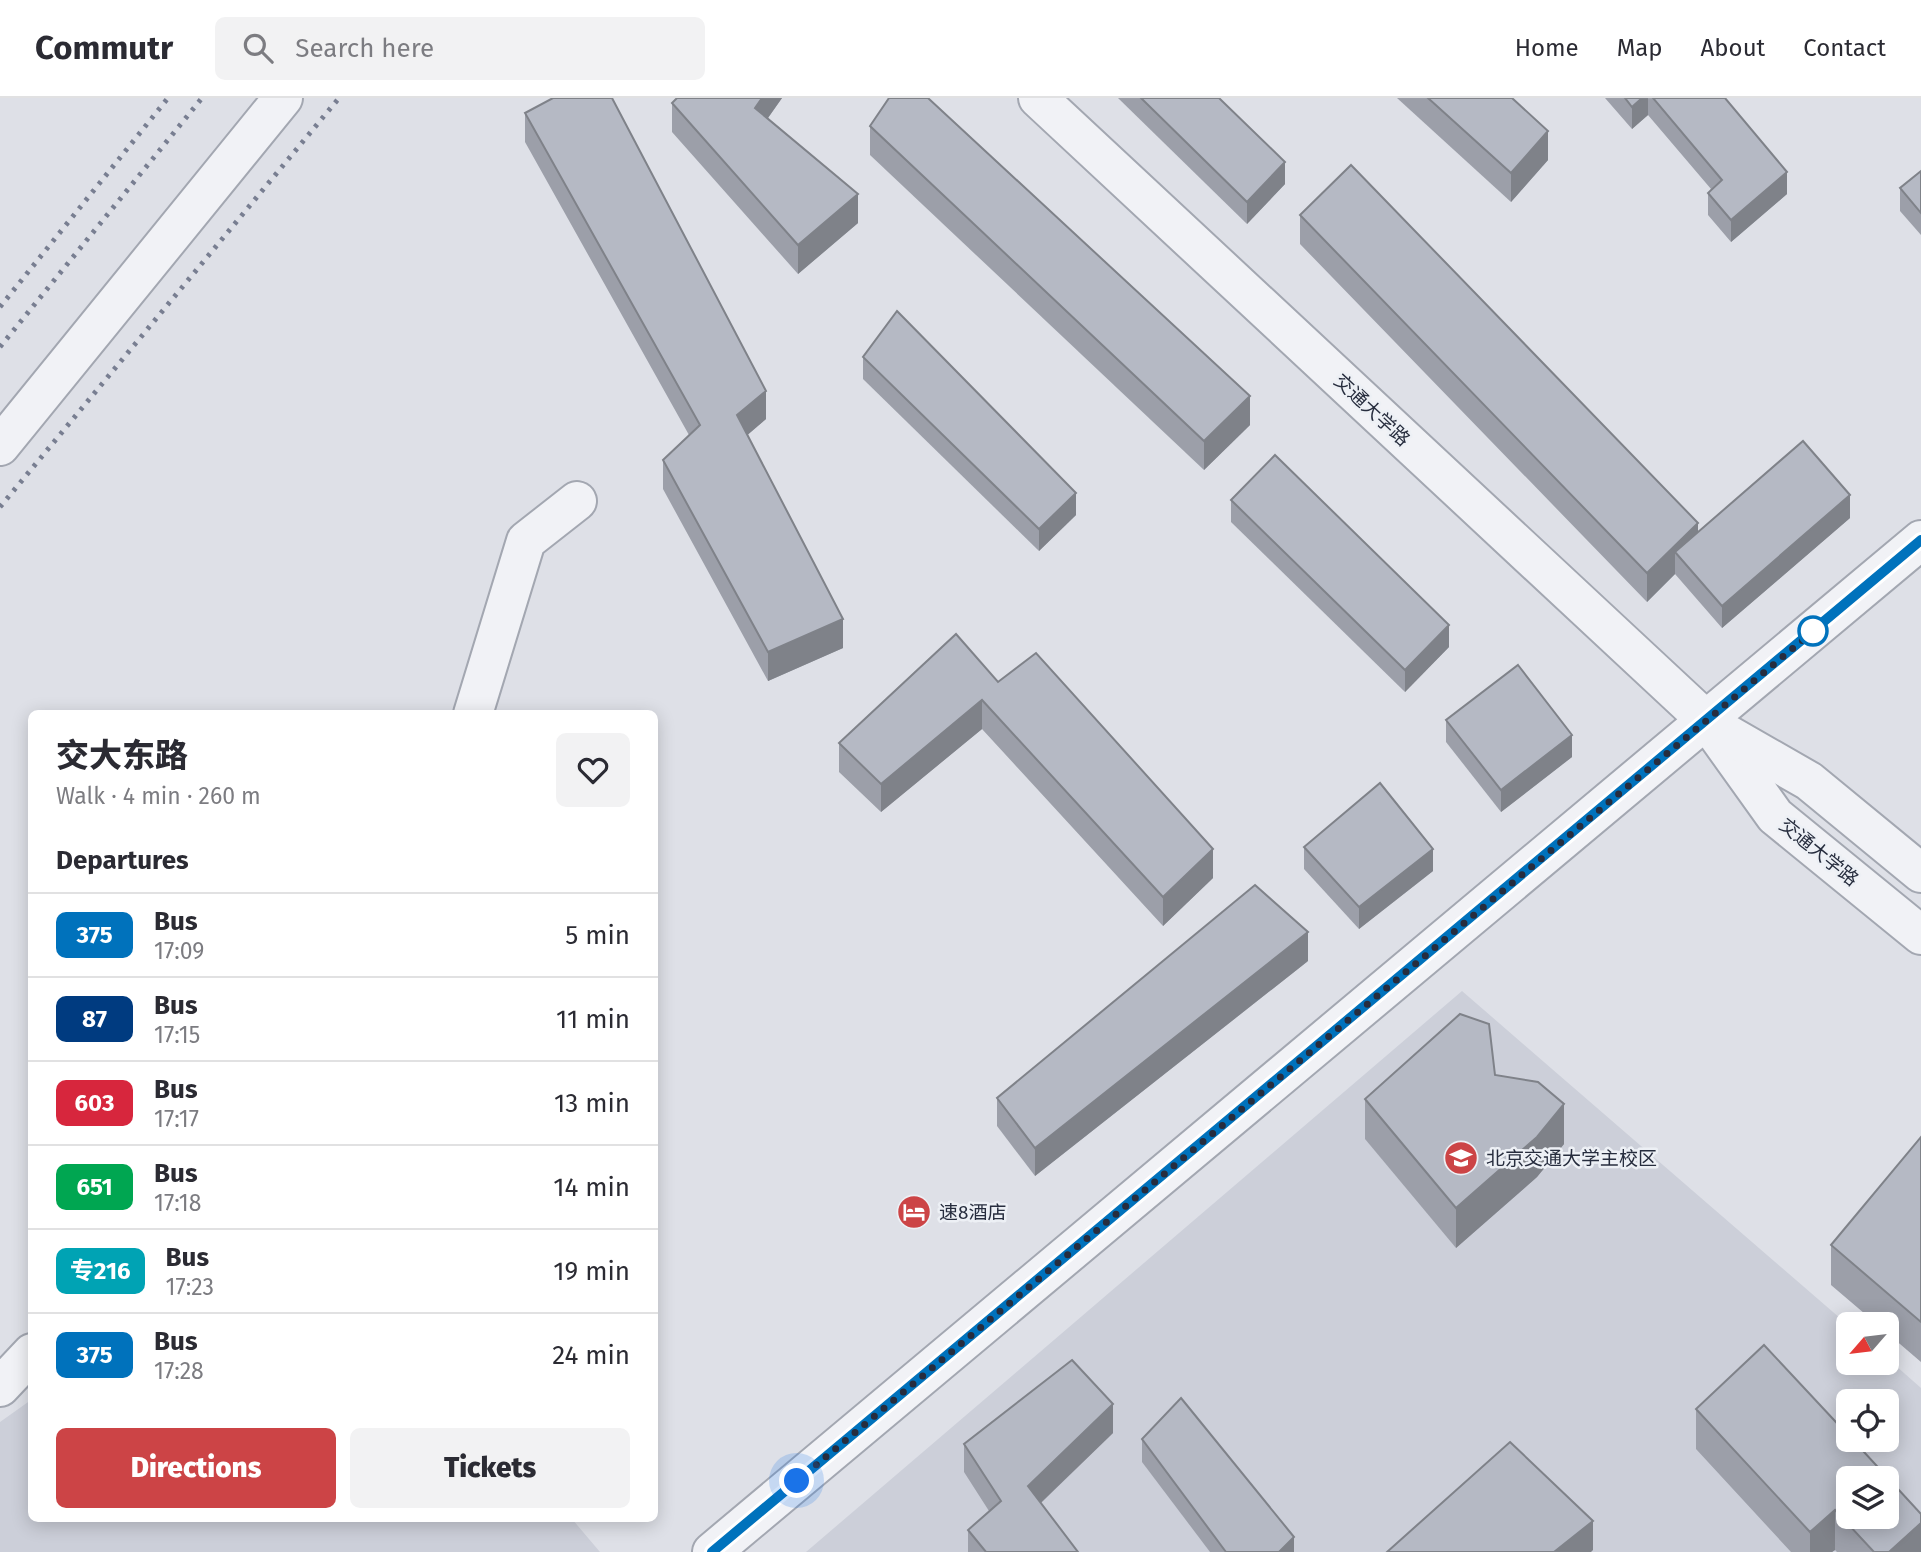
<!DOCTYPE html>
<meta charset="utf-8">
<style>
:root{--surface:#fff;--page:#f2f2f3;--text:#2b2b33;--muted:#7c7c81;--line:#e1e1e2;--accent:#cc4446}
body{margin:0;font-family:"Fira Sans","Noto Sans SC",sans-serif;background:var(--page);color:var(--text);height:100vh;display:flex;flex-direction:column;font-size:26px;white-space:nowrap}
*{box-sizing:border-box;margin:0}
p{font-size:23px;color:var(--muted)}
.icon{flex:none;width:38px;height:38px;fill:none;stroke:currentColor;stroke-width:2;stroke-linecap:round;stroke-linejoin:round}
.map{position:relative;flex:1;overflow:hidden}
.details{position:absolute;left:28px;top:612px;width:630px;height:812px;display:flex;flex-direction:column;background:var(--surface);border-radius:10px;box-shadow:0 4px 18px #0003}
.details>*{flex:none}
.badge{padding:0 14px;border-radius:10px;font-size:24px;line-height:46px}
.needle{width:46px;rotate:242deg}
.fabs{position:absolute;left:1836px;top:1214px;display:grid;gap:14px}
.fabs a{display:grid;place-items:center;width:63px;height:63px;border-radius:10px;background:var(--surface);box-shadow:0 4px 18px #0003;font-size:35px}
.you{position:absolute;width:35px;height:35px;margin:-18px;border:5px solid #fff;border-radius:50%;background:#1a73e8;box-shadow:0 0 0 10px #1a73e833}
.map>.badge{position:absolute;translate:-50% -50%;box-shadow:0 0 0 4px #fff}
h2{padding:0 28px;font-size:26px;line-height:63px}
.round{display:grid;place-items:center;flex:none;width:74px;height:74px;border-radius:10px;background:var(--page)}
.overview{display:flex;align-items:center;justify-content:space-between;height:119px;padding:0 28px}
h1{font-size:33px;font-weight:800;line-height:52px}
.cta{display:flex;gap:14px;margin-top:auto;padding:14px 28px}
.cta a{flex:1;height:80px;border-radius:10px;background:var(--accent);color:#fff;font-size:28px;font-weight:800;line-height:80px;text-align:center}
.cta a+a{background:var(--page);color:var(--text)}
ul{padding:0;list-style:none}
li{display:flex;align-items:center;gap:21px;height:84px;padding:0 28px;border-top:2px solid var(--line)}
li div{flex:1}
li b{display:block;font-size:26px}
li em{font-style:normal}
li .badge{min-width:77px;font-weight:700;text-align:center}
header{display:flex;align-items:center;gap:42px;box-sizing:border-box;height:98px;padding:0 35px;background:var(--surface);border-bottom:2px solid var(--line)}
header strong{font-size:33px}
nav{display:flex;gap:38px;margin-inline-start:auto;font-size:24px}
.search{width:490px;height:63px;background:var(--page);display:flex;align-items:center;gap:18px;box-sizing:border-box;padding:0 24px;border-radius:10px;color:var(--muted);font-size:26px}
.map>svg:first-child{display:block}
</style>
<header>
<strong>Commutr</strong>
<div class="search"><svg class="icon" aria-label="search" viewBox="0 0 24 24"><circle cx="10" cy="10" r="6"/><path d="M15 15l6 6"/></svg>Search here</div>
<nav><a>Home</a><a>Map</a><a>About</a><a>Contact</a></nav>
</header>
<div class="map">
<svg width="1921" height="1454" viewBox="0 0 1921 1454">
<rect width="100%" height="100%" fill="#dee0e7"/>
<g fill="#cccfd9" fill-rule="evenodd">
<path d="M1462 893 1848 1227V1265H1886L1887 1260 1921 1290V1454H806ZM1848 1304H1886V1342H1848ZM1848 1381H1886V1419H1848Z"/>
<path d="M31 1302 32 1421H572L600 1454H0V1324Z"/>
</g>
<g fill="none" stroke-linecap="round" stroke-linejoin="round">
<g stroke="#a3a7b1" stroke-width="42">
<g id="minor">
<path d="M1038 0 1707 623 1775 718 1921 837"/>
<path d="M0 348 283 0"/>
<path d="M473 616 526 443 577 403"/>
<path d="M1720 632 1809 683 1921 775"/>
<path d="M0 1289 32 1255"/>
<path d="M712 1454 1921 442"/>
</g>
</g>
<use href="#minor" stroke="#f1f2f6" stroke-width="38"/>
<g stroke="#787e91" stroke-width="5" stroke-dasharray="3.5 7" stroke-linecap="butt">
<path d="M0 209 168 0"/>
<path d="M0 249 202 0"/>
<path d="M0 409 339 0"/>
</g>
</g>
<g fill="#9c9fa9">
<path d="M782 0 768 20 858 125 798 176 672 34V5Z"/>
<path d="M1118 0H1219L1285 86 1247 126Z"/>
<path d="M1397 0H1512L1548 62 1511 104Z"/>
<path d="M1605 0H1725L1787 96 1731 144 1708 117V95L1711 91 1648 17 1632 31Z"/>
<path d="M525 15 766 321 747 337 843 550 768 583 663 391V362L689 337 525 44Z"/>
<path d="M870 28 1250 327 1204 372 870 57Z"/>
<path d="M1921 73V137L1900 113V90Z"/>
<path d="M1300 117 1698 434 1850 420 1722 530 1675 476 1647 504 1300 146Z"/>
<path d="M863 259 1076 417 1039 453 863 281Z"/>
<path d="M1231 402 1449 549 1405 594 1231 424Z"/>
<path d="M998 584 1213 780 1163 828 982 631 881 714 839 674V645Z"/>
<path d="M1446 622 1572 659 1501 714 1446 644Z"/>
<path d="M1304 749 1433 773 1359 831 1304 771Z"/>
<path d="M1308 863 1035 1078 997 1028V1000Z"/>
<path d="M1495 977 1564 1046 1537 1079 1456 1150 1365 1041V1001Z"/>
<path d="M1921 1039V1264L1886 1234V1227H1878L1831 1187V1147Z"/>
<path d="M1696 1311 1921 1454H1837L1835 1452 1832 1454H1791L1696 1351Z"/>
<path d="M1113 1335 1041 1405 1078 1454H968V1432L989 1413 964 1374V1346Z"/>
<path d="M1142 1341 1294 1454H1210L1142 1364Z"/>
</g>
<g fill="#7f8289">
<path d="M762 0H782L755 38V10Z"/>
<path d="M1642 0H1648V17L1632 31V9Z"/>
<path d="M1548 33V62L1511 104V75Z"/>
<path d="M1285 64V86L1247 126V104Z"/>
<path d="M1787 74V96L1731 144V122Z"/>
<path d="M858 96V125L798 176V147Z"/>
<path d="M766 293V321L737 346V317Z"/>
<path d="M1250 298V327L1204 372V343Z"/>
<path d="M1076 395V417L1039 453V431Z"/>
<path d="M1850 397V420L1722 530V508Z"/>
<path d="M1698 425V454H1675V476L1647 504V475Z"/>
<path d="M843 521V550L768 583V554Z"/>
<path d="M1449 527V549L1405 594V572Z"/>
<path d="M982 602V631L881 714V686Z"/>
<path d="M1572 637V659L1501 714V692Z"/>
<path d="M1213 751V780L1163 828V799Z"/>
<path d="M1433 751V773L1359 831V809Z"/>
<path d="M1308 834V863L1035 1078V1050Z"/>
<path d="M1564 1006V1046L1537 1079 1456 1150V1110Z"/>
<path d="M1113 1306V1335L1028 1417V1388Z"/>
<path d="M1835 1412V1452L1832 1454H1810V1434Z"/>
<path d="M1593 1423V1452L1591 1454H1554Z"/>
<path d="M1921 1425V1454H1889Z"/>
<path d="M1294 1439V1454H1279Z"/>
</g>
<g fill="#b5b9c4" stroke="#7f8289" stroke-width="2" fill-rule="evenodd">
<path d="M553 0H612L766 293 737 317 843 521 768 554 663 362 700 327 525 15Z"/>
<path d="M677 0H762L755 10 858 96 798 147 672 5Z"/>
<path d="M889 0H928L1250 298 1204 343 870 28Z"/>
<path d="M1141 0H1219L1285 64 1247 104Z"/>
<path d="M1428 0H1512L1548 33 1511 75Z"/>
<path d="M1625 0H1642L1632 9Z"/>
<path d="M1653 0H1725L1787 74 1731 122 1708 95 1722 82Z"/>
<path d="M1351 67 1698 425 1647 475 1300 117Z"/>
<path d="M1921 73V115L1900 90Z"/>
<path d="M897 213 1076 395 1039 431 863 259Z"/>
<path d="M1803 343 1850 397 1722 508 1675 454Z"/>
<path d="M1275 357 1449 527 1405 572 1231 402Z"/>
<path d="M956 536 998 584 1036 555 1213 751 1163 799 982 602 881 686 839 645Z"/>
<path d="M1518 567 1572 637 1501 692 1446 622Z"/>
<path d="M1380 685 1433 751 1359 809 1304 749Z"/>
<path d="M1255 787 1308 834 1035 1050 997 1000Z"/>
<path d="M1460 916 1489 926 1495 977 1538 984 1564 1006 1537 1039 1456 1110 1365 1001Z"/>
<path d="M1921 1039V1224L1831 1147Z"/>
<path d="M1764 1247 1848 1337V1342H1853L1921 1416V1425L1889 1454H1874L1835 1412 1810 1434 1696 1311ZM1848 1381H1886V1419H1848Z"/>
<path d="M1072 1262 1113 1306 1028 1388 1078 1454H986L968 1432 1001 1403 964 1346Z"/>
<path d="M1181 1300 1294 1439 1279 1454H1226L1142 1341Z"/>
<path d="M1510 1344 1593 1423 1554 1454H1387Z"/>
</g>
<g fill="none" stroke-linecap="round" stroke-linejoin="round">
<g stroke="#fff" stroke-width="16">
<path id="line" d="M712 1454 1921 442"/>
</g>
<use href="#line" stroke="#0072bc" stroke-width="10"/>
<path stroke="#272d3e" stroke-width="7" stroke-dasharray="0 12.6" d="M797 1383 1816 531 1813 533"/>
</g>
<defs>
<g id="university-disc" transform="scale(1.75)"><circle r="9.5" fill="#cc4446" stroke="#edf0f5"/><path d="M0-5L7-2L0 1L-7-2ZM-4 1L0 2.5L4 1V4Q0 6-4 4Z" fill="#fff"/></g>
<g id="hotel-disc" transform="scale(1.75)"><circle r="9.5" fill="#cc4446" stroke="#edf0f5"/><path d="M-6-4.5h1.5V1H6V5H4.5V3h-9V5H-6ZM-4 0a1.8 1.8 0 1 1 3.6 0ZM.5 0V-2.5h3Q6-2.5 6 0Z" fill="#fff"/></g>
</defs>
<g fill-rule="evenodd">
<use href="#university-disc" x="1461" y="1060"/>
<use href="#hotel-disc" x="914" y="1114"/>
</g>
<circle fill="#fff" stroke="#0072bc" stroke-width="3.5" cx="1813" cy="533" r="14"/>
<g text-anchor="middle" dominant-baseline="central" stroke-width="5" stroke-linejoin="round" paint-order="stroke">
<g font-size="19" fill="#272d3e" stroke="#edf0f5">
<text transform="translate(1372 312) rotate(43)">交通大学路</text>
<text transform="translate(1819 754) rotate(39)">交通大学路</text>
</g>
<g font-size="19" fill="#272d3e" stroke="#edf0f5" text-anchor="start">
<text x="1486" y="1060">北京交通大学主校区</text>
<text x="939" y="1114">速8酒店</text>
</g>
</g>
</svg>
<div class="fabs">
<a><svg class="needle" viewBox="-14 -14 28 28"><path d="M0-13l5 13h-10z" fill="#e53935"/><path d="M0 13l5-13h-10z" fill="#7c7c81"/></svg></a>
<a><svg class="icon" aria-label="locate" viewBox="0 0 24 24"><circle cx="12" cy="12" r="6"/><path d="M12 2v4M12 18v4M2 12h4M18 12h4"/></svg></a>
<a><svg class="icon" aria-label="layers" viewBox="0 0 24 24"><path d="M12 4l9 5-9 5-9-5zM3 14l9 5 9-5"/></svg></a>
</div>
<div class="you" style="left:797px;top:1383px"></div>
<section class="details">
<div class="overview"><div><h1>交大东路</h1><p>Walk · 4 min · 260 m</p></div><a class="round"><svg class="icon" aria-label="heart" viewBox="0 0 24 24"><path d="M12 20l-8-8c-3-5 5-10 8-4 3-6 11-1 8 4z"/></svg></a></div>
<h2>Departures</h2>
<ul>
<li><span class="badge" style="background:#0072bc;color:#fff">375</span><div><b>Bus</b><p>17:09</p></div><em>5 min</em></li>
<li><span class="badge" style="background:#003b80;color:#fff">87</span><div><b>Bus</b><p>17:15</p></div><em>11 min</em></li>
<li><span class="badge" style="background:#d7263d;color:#fff">603</span><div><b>Bus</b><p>17:17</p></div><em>13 min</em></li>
<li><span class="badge" style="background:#00a651;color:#fff">651</span><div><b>Bus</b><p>17:18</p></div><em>14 min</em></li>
<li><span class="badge" style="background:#00a3b4;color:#fff">专216</span><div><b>Bus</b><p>17:23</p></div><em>19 min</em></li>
<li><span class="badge" style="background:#0072bc;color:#fff">375</span><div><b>Bus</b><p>17:28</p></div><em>24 min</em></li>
</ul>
<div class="cta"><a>Directions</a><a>Tickets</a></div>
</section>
</div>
